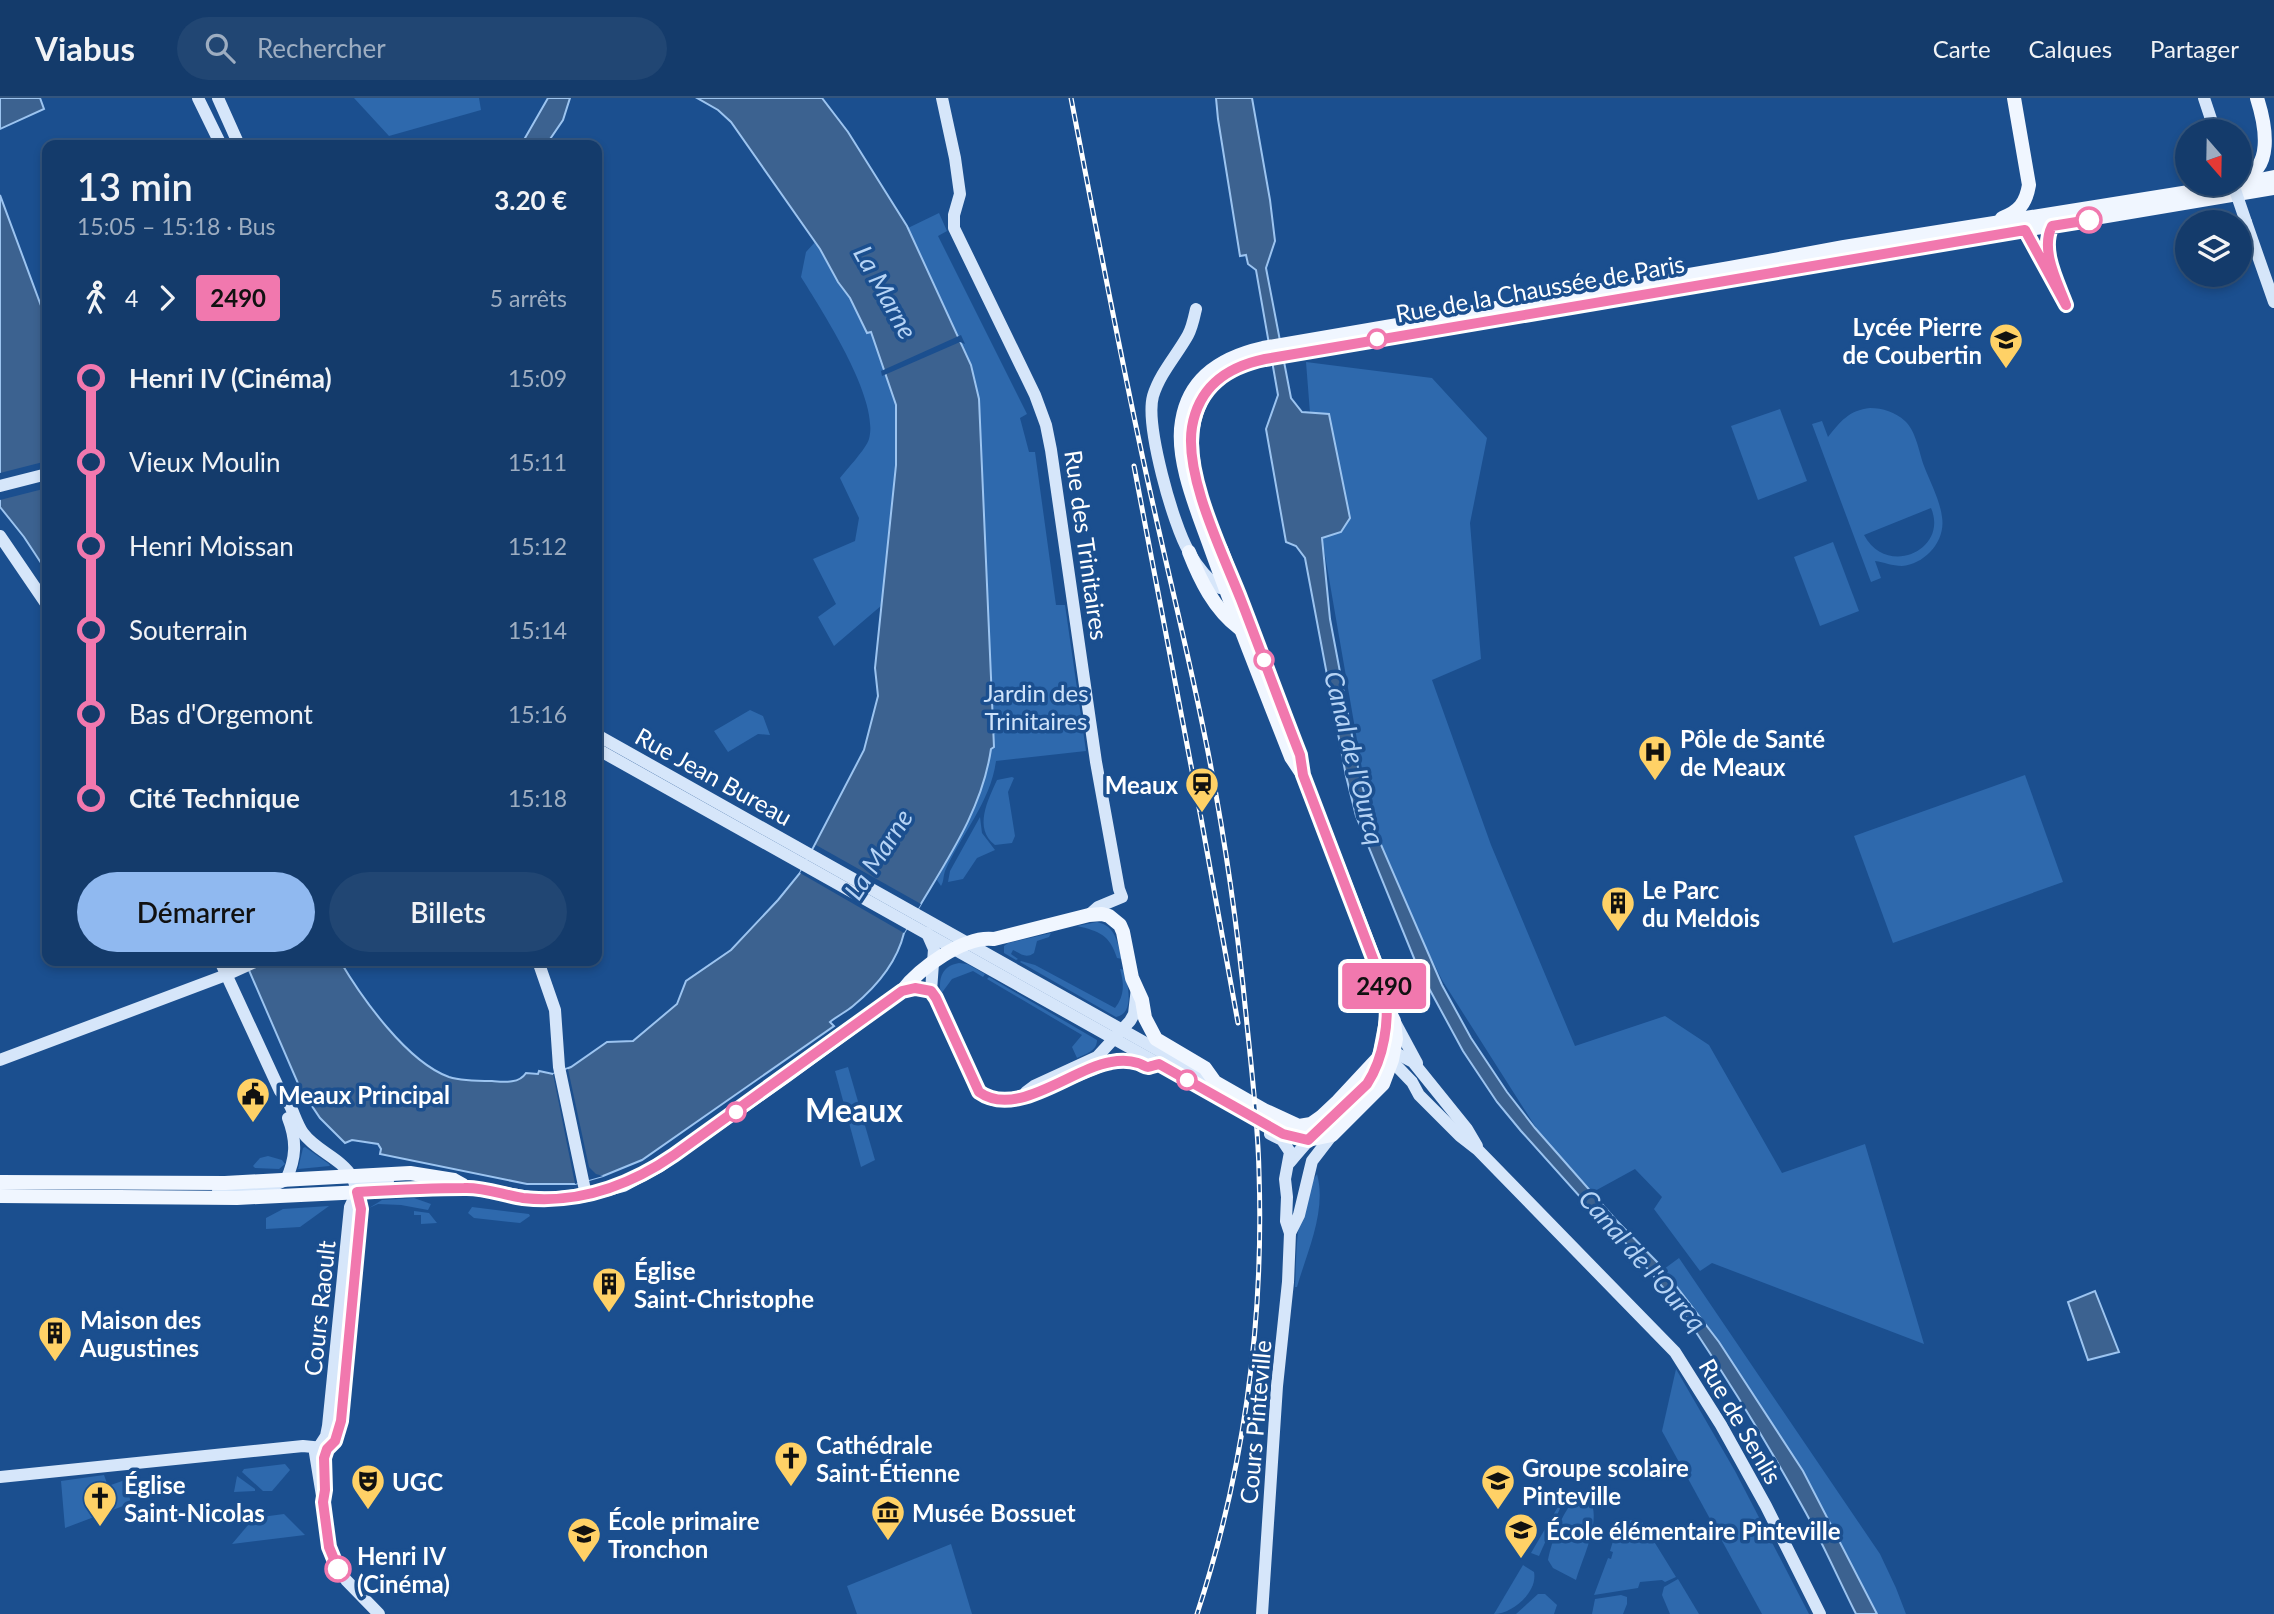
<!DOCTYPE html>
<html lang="fr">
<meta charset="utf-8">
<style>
:root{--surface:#143b6b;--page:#214673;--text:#f1f3f6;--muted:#9dadc1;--line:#33557e;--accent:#90b9f0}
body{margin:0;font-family:Lato,sans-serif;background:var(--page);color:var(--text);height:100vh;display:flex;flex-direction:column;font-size:26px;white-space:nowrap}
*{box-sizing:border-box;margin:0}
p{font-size:23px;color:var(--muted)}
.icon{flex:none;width:38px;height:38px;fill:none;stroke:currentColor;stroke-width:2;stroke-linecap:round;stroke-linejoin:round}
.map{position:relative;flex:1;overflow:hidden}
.details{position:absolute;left:42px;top:42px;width:560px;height:826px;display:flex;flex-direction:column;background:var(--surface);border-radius:14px;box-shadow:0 4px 10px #0003,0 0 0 2px var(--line)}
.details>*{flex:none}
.badge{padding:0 14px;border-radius:5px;font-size:24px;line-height:46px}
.needle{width:46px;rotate:160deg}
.controls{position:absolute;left:2175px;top:21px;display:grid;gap:14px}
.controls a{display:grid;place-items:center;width:77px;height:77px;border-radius:50%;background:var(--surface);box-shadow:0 4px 10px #0003,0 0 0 2px var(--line);font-size:35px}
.map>.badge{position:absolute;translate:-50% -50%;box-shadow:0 0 0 4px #fff}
.legs{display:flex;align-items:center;gap:10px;height:77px;padding:0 35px;font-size:23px}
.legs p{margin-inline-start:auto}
.summary{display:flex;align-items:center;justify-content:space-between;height:119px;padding:0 35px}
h1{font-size:38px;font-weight:600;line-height:52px}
.button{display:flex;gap:14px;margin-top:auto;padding:14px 35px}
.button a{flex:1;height:80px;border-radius:42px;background:var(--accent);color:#111;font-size:28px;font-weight:600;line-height:80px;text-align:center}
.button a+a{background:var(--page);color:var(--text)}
ul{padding:0 35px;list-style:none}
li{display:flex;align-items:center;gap:24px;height:84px;font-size:26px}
li i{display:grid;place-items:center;width:10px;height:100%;margin:0 9px;background:currentColor}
li i::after{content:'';width:18px;height:18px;margin:-9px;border:5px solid;border-radius:50%;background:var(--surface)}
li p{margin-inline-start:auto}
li:first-child i{background:linear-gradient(#0000 50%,currentColor 0)}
li:last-child i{background:linear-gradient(currentColor 50%,#0000 0)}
header{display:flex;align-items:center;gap:42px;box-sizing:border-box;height:98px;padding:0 35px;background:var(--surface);border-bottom:2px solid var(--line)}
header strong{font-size:33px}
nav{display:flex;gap:38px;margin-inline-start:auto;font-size:24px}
.search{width:490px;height:63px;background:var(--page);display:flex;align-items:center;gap:18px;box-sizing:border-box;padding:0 24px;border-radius:38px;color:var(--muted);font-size:26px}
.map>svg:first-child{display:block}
</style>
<header>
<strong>Viabus</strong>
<div class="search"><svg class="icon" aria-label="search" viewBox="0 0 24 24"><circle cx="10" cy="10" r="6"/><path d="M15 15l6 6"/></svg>Rechercher</div>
<nav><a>Carte</a><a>Calques</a><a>Partager</a></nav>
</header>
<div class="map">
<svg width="2274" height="1516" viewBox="0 0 2274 1516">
<rect width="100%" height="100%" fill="#1b4f8f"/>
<g fill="#2e69ad" fill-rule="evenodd">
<path d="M354 0H479L481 12 389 38Z"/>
<path d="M939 115 947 133 938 138 1027 316 1020 320 1029 354H1035L1056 507H1065L1086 653 996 663C991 703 961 737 945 773 943 779 944 783 941 788L937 782 976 708 991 651 994 649 979 301 971 267 908 130Z"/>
<path d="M815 144 838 184 851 201 867 235 871 233 896 307V367L882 507 834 548 818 519 836 506 813 461 855 443 859 420 840 380C847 371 866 351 869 341 880 301 822 213 801 179L806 154Z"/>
<path d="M1306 264 1432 280 1487 340 1470 425 1481 561 1432 582 1491 747 1575 948 1665 918 1709 947 1782 1075 1865 1046 1924 1246 1712 1165 1700 1173 1654 1111 1662 1099 1635 1071 1593 1094 1540 1036 1442 882 1375 746 1322 440 1341 434 1329 316 1310 315Z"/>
<path d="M1870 310C1883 310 1895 314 1905 323 1916 333 1919 354 1924 368 1930 384 1940 402 1942 419 1946 443 1925 466 1902 468 1892 468 1884 464 1875 463L1881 480 1871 484 1812 326 1822 323 1828 339C1840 324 1849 312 1870 310ZM1931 410C1949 452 1887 480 1864 437Z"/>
<path d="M1780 311 1807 383 1758 402 1731 328Z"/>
<path d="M1833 444 1859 513 1820 528 1794 459Z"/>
<path d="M750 612 763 618 770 637 758 636 728 654 714 633Z"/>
<path d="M2025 677 2063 784 1893 845 1854 738Z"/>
<path d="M1012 679 1014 680 1008 694 1015 738 1012 745 995 747C973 730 988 702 997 682Z"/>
<path d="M980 719 982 735 995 752 977 760 963 781 948 784 950 773Z"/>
<path d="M1097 824C1116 828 1117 844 1122 861L1117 860C1110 837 1099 833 1077 828Z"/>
<path d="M1051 835 1049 839 1037 843 1034 855C1026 861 1021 856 1013 852L1011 856 1018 861 1016 862 1004 855V848L1008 845Z"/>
<path d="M1021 863 1035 867 1115 910C1125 897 1124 885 1120 871L1125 872C1127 887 1136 915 1116 919L1020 864Z"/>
<path d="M959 865 967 866 985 876 983 879 973 873 952 881 941 896C938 880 942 868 959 865Z"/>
<path d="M989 879 1097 942C1097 953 1086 956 1077 960L1072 949 1082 937 987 881Z"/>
<path d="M848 969 875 1062 861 1069 835 973Z"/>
<path d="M305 1049 329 1066 330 1068 298 1071 303 1050Z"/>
<path d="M268 1058 282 1062 285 1066 279 1071 255 1070 253 1068 260 1060Z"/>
<path d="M1317 1076C1327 1112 1307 1154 1297 1189H1295C1297 1153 1295 1107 1317 1076Z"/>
<path d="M414 1100 431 1106 428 1112 401 1107 378 1106 369 1110 382 1102Z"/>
<path d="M329 1108 300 1129 266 1131V1120L283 1111Z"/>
<path d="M472 1109 529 1116 530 1118 520 1125 474 1120 468 1115Z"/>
<path d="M414 1113 429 1115 437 1125 421 1126V1117H414Z"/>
<path d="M1679 1160 1880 1456 1896 1490 1906 1516H1877L1803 1373 1719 1244 1664 1171Z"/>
<path d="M1676 1271 1735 1373 1809 1516H1762L1662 1333Z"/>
<path d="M285 1366 290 1372 272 1393H263L242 1374 244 1371Z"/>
<path d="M104 1377 108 1388 125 1382 131 1405 65 1430 61 1383Z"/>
<path d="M237 1378 255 1391V1393L234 1394Z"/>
<path d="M1569 1390 1539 1458 1531 1455Z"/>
<path d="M1579 1399 1590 1402C1602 1422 1582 1461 1576 1482L1553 1470 1548 1462C1551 1445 1564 1407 1579 1399Z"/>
<path d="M284 1416 305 1437 232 1446 254 1420Z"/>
<path d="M1631 1422 1642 1424 1676 1479 1665 1484 1662 1482 1640 1484 1638 1490 1594 1497 1608 1460 1611 1461 1613 1454 1610 1453 1617 1430Z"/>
<path d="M951 1446 972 1516H857L847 1488Z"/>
<path d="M1523 1467 1534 1474C1538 1494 1512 1516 1494 1516Z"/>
<path d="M1678 1481 1699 1516H1670L1662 1497 1664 1489Z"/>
<path d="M1538 1496H1545L1557 1507 1554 1516H1516Z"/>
<path d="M1621 1497 1627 1499V1506L1623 1516H1592L1595 1501Z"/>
</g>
<g fill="#3c6290" stroke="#9cc4f0" stroke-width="2">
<path d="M0 0H40L44 11 0 31Z"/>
<path d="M548 0H570L563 22 546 47H521Z"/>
<path d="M697 0H822L848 34 907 128 971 267 979 301 994 649 991 651C981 720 937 775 904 835 897 864 876 889 853 908 846 914 837 918 830 924L834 928 642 1062 603 1078 575 1086H527L380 1056 381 1051 378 1046 352 1042 345 1045 320 1020 300 990 245 863H340C362 900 407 964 449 979 462 983 478 983 492 983 504 984 519 986 526 975L538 976 539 973 553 976 571 969 607 944 633 943 677 906 686 883 731 852 778 802 800 775 864 652 878 598 875 570 896 367V307L871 234 867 235 850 200 838 184 820 151 731 24 718 12Z"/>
<path d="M1216 0H1252L1270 102 1275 143 1266 170 1291 300 1302 314 1329 316 1350 420 1341 434 1322 440 1330 521 1360 680 1375 733 1442 887 1471 940 1507 994 1535 1030 1616 1122 1660 1167 1719 1244 1803 1373 1877 1516H1856C1839 1482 1824 1448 1806 1415 1771 1351 1732 1288 1692 1228 1668 1192 1638 1161 1611 1127L1607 1129 1521 1033 1497 1004 1463 953 1418 870 1356 718 1346 678 1305 460 1296 448 1286 444 1266 331 1278 297 1256 172 1248 166 1246 157 1240 158 1218 21Z"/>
<path d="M0 97 47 224V474L24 439 0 409Z"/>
<path d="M2095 1193 2119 1254 2088 1262 2068 1204Z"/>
</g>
<g fill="#1b4f8f">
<path d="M961 237 965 246 960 244 882 278 881 273Z"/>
<path d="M47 363V390L0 402V375Z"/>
<path d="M816 747 921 806 904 835 800 775Z"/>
<path d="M568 971 589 1069 596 1076 603 1078 575 1086 553 976Z"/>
</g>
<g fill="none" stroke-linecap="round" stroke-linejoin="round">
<g stroke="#d6e6fa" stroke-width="12">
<path d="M198 0 221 47"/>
<path d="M218 0 239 47"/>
<path d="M942 0 955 60 960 96 954 117V130L1035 297 1046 327 1051 352 1096 664 1119 791 1122 799 1098 809 1089 817"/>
<path d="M2204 0 2215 33"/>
<path d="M2246 124 2274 204"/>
<path d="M1196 211C1194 220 1192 230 1188 237 1177 257 1160 275 1153 298 1145 327 1173 427 1189 454 1197 468 1207 481 1220 490L1224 488 1229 493"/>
<path d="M0 388 47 376"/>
<path d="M0 438 47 507"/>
<path d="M597 637 1215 984"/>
<path d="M597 651 1159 966"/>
<path d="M927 835 934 851 931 893"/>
<path d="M220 863 280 993C292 1004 294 1022 303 1035 316 1053 341 1060 352 1079 357 1088 358 1101 361 1111L341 1323 335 1343 327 1351 324 1360 323 1404"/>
<path d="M538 863 555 912 559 969 586 1097"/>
<path d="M1396 926 1417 965"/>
<path d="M1386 953 1394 954 1413 964 1467 1031 1477 1048"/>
<path d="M1387 958 1412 984 1419 997 1460 1038 1478 1052 1675 1254 1721 1327 1766 1408 1820 1516"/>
<path d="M0 962 226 877 257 863"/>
<path d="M1026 994 1034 988 1097 959 1130 923 1134 916 1137 890"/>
<path d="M1290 1064C1301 1051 1312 1038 1324 1026 1346 1004 1367 992 1378 962"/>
<path d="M218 1093 263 1092 286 1082C296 1060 297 1043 288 1020"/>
<path d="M1290 1135 1299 1117 1312 1063 1332 1037"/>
<path d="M0 1379 303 1348 323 1350"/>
<path d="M379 1516 346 1482 332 1459 315 1355 326 1338 328 1328 350 1109 357 1094 365 1085 388 1083"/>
<path d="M1262 1516 1277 1288 1288 1184 1290 1135 1286 1123 1287 1099 1285 1081 1290 1054 1282 1042 1270 1036"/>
</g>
<g stroke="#f0f6ff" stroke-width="14">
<path d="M2240 80C2274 73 2266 28 2257 0"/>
<path d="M2245 85 2274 79"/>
<path d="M2002 120C2019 114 2026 105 2029 87L2014 0"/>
<path d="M1194 369C1186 319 1202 277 1254 263L1411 235 2274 90"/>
<path d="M1221 451 1299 654"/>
<path d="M1189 454C1200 482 1214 511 1239 530"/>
<path d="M902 893C919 871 964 837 994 841L1089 817 1102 816 1109 818 1120 827 1123 834 1132 880 1142 902 1145 920 1156 941 1205 970 1215 984 1264 1012 1299 1028 1311 1026 1321 1019 1338 1003 1379 959 1388 912"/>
<path d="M0 1084 225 1085 410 1075 454 1082 463 1087"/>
<path d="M0 1098 237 1100 467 1089 529 1100 552 1101 586 1097 623 1087 660 1067 786 978 902 893 915 890 931 893 936 900 977 990C1002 1026 1079 969 1112 964 1121 962 1129 962 1138 965 1142 966 1145 969 1148 969 1149 969 1158 966 1159 966L1283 1036 1308 1042 1332 1037 1383 986 1392 962 1396 941 1394 923 1388 911 1385 892 1378 871 1303 677 1291 659C1264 590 1236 521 1211 451 1198 414 1175 362 1182 323 1189 279 1223 259 1263 250L1730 170 1844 149 2239 86"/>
</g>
<g stroke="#fff" stroke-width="5">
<g id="rail">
<path d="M1071 0C1097 134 1122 269 1152 402 1170 483 1190 563 1206 644 1225 738 1238 832 1247 927 1252 976 1258 1025 1259 1074 1264 1224 1244 1373 1197 1516"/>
<path d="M1134 368 1201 720 1238 925"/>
</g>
</g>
<use href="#rail" stroke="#1b4f8f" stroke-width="2.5" stroke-dasharray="8" stroke-linecap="butt"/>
<path stroke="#d6e6fa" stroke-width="12" d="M2233 86 2246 124"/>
</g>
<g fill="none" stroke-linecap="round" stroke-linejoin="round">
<g stroke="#fff" stroke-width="16">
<path id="line-1" d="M338 1471 329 1449 323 1404 325 1392 324 1360 327 1351 335 1343 341 1323 361 1111 357 1094C393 1092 429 1090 464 1090 484 1089 503 1097 523 1100 579 1106 629 1088 674 1057L902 893 915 890 931 893 936 900 979 994C1017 1021 1072 970 1111 964 1121 962 1129 962 1138 965 1142 966 1145 969 1148 969 1149 969 1158 966 1159 966L1283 1036 1308 1042 1367 986C1384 960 1390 922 1385 892L1303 677 1300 657C1280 606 1261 554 1241 502 1223 456 1184 378 1192 329 1199 288 1227 269 1265 261L2025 132 2066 207C2057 183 2040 152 2052 128L2089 122"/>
</g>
<use href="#line-1" stroke="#f178ae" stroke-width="10"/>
</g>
<defs>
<g id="school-pin" transform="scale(1.75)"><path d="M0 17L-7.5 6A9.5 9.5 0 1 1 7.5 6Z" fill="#ffd166" stroke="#1b4f8f"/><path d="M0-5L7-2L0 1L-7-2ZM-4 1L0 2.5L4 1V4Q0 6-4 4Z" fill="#111"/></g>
<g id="hospital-pin" transform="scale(1.75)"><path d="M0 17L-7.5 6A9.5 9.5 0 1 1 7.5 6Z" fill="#ffd166" stroke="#1b4f8f"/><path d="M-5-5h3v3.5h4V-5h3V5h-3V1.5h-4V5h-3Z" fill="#111"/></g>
<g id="station-pin" transform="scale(1.75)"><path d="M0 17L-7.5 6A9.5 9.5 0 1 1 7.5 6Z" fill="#ffd166" stroke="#1b4f8f"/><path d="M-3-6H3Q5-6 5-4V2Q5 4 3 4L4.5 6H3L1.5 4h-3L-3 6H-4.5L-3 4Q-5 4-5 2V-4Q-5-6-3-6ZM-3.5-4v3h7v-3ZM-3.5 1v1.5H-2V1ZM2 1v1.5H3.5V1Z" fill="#111"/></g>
<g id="building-pin" transform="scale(1.75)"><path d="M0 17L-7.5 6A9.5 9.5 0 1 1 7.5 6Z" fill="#ffd166" stroke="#1b4f8f"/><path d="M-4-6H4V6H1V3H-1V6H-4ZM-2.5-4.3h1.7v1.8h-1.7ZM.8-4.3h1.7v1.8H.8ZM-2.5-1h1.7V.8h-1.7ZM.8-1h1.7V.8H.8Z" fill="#111"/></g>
<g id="civic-pin" transform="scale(1.75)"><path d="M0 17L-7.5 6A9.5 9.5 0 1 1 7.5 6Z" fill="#ffd166" stroke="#1b4f8f"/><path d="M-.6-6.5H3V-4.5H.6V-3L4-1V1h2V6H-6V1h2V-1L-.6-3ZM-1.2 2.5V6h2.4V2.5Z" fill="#111"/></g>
<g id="church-pin" transform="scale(1.75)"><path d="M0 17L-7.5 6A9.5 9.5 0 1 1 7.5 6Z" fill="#ffd166" stroke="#1b4f8f"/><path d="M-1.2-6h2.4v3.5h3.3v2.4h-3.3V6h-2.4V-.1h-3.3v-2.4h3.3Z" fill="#111"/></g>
<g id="theatre-pin" transform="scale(1.75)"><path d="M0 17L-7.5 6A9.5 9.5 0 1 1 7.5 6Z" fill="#ffd166" stroke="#1b4f8f"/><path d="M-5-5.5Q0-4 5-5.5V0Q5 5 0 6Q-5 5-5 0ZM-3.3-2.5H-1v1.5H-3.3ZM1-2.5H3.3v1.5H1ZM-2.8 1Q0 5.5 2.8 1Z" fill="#111"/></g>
<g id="museum-pin" transform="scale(1.75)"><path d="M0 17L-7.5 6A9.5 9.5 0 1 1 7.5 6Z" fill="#ffd166" stroke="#1b4f8f"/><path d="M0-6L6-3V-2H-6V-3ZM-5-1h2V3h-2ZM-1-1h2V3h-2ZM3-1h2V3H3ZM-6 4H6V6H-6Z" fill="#111"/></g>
</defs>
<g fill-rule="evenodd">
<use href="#school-pin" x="2006" y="242"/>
<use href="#hospital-pin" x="1655" y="654"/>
<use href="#station-pin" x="1202" y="686"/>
<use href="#building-pin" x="1618" y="805"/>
<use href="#civic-pin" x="253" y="996"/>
<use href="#building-pin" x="609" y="1186"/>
<use href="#building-pin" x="55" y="1235"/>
<use href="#church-pin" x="791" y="1360"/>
<use href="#theatre-pin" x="368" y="1383"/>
<use href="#school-pin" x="1498" y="1383"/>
<use href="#church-pin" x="100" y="1400"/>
<use href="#museum-pin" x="888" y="1414"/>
<use href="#school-pin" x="1521" y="1432"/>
<use href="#school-pin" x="584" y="1436"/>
</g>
<g fill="#fff" stroke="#f178ae" stroke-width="3.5">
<circle cx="2089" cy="122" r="12"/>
<circle cx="1377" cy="241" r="9"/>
<circle cx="1264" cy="562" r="9"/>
<circle cx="1187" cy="982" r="9"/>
<circle cx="736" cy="1014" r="9"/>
<circle cx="338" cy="1471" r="12"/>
</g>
<g text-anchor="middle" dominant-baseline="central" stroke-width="7" stroke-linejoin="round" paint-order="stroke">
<g font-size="24" fill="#fff" stroke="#1b4f8f">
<text transform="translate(1540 190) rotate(-10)">Rue de la Chaussée de Paris</text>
<text transform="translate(1087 447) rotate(82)">Rue des Trinitaires</text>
<text transform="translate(714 678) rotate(29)">Rue Jean Bureau</text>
<text transform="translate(319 1210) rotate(-84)">Cours Raoult</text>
<text transform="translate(1741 1323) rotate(60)">Rue de Senlis</text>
<text transform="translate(1255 1324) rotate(-85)">Cours Pinteville</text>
</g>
<g font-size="24" font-weight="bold" fill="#fff" stroke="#1b4f8f" text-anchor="start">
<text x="1982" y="228" text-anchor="end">Lycée Pierre<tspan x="1982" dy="28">de Coubertin</tspan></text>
<text x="1680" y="640">Pôle de Santé<tspan x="1680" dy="28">de Meaux</tspan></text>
<text x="1178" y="686" text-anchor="end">Meaux</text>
<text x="1642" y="791">Le Parc<tspan x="1642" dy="28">du Meldois</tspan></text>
<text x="278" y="996">Meaux Principal</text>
<text x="634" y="1172">Église<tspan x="634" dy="28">Saint-Christophe</tspan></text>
<text x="80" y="1221">Maison des<tspan x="80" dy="28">Augustines</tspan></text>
<text x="816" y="1346">Cathédrale<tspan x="816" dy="28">Saint-Étienne</tspan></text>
<text x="1522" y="1369">Groupe scolaire<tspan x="1522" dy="28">Pinteville</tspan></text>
<text x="392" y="1383">UGC</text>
<text x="124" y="1386">Église<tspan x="124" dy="28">Saint-Nicolas</tspan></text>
<text x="912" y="1414">Musée Bossuet</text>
<text x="608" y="1422">École primaire<tspan x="608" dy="28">Tronchon</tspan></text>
<text x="1546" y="1432">École élémentaire Pinteville</text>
</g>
<g font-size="24" fill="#cfe3fa" stroke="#1b4f8f">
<text x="1036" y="594">Jardin des<tspan x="1036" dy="28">Trinitaires</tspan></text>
</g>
<g font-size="24" font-weight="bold" fill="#fff" stroke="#1b4f8f" text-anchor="start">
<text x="357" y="1457">Henri IV<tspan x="357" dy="28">(Cinéma)</tspan></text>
</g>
<g font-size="26" font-style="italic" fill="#b5d3f5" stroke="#1b4f8f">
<text transform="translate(886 194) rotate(61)">La Marne</text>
<text transform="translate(1355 660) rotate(76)">Canal de l'Ourcq</text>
<text transform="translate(878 756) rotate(-57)">La Marne</text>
<text transform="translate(1643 1162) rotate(49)">Canal de l'Ourcq</text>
</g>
<g font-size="32" font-weight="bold" fill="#fff" stroke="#1b4f8f">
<text x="854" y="1011">Meaux</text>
</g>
</g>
</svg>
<div class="controls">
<a><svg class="needle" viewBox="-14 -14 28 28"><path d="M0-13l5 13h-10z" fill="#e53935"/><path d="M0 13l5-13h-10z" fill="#9dadc1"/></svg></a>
<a><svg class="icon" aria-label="layers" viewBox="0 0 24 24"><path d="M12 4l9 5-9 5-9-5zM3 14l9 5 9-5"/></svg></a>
</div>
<b class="badge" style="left:1384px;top:888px;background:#f178ae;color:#111">2490</b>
<section class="details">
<div class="summary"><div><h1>13 min</h1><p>15:05 – 15:18 · Bus</p></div><b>3.20 €</b></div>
<div class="legs"><svg class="icon" aria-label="walk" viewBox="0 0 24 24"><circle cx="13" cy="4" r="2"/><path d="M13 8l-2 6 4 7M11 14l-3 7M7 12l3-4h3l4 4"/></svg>4<svg class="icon" aria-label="forward" viewBox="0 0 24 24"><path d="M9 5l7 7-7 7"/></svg><b class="badge" style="background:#f178ae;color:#111">2490</b><p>5 arrêts</p></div>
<ul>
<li><i style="color:#f178ae"></i><b>Henri IV (Cinéma)</b><p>15:09</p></li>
<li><i style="color:#f178ae"></i><span>Vieux Moulin</span><p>15:11</p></li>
<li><i style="color:#f178ae"></i><span>Henri Moissan</span><p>15:12</p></li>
<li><i style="color:#f178ae"></i><span>Souterrain</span><p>15:14</p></li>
<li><i style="color:#f178ae"></i><span>Bas d'Orgemont</span><p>15:16</p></li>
<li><i style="color:#f178ae"></i><b>Cité Technique</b><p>15:18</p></li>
</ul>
<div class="button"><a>Démarrer</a><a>Billets</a></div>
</section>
</div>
